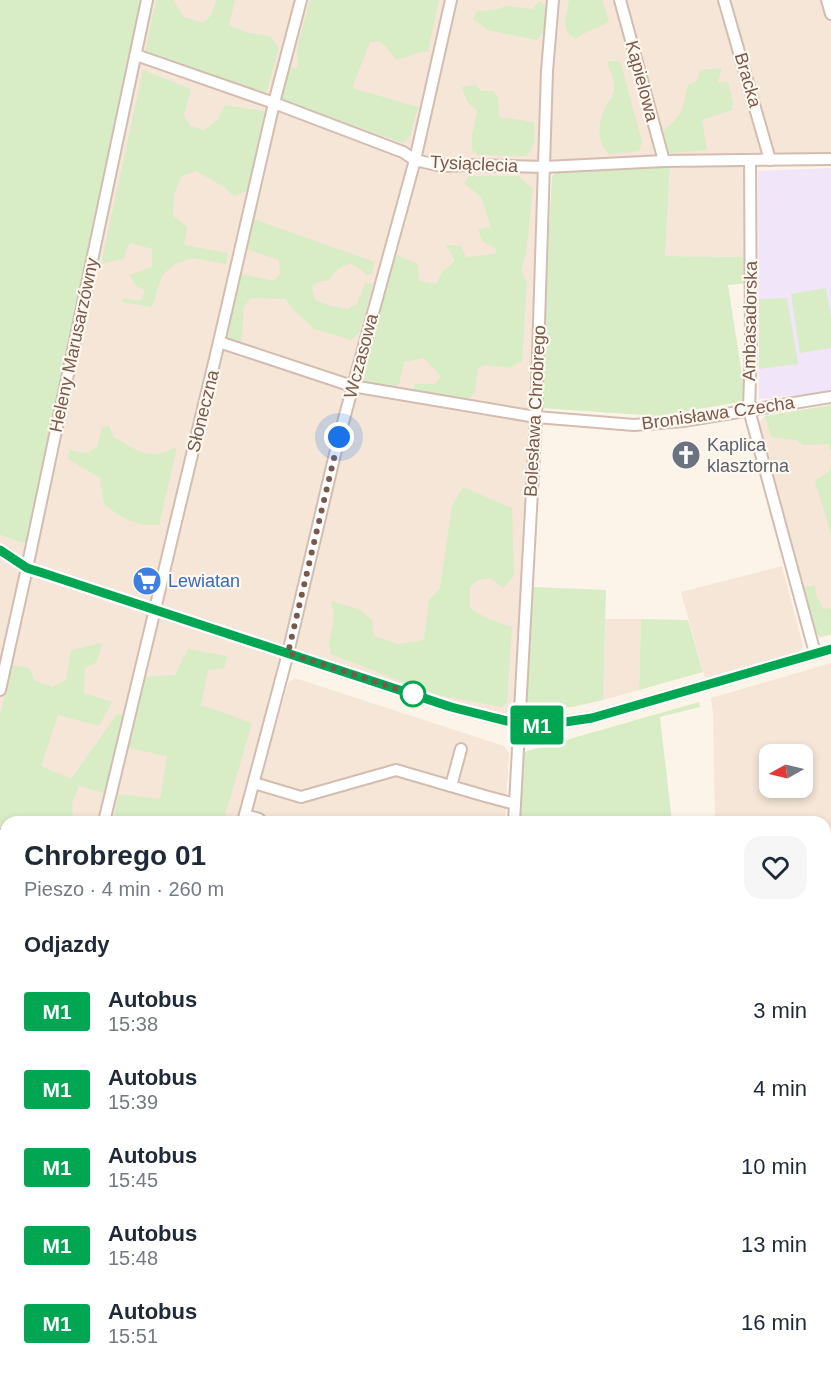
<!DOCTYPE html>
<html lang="pl">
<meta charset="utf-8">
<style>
:root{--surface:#fff;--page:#f6f6f7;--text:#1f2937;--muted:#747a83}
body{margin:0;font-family:Arial,sans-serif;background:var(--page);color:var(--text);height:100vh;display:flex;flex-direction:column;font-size:22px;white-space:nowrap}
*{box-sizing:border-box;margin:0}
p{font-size:20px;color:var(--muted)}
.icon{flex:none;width:33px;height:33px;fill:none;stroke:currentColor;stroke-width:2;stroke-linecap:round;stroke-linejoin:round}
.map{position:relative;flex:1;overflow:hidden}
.sheet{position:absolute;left:0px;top:816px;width:831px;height:558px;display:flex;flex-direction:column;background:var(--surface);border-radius:18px 18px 0 0;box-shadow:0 3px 9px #0003}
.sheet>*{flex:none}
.badge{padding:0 12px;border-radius:4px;font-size:21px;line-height:39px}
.needle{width:39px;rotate:262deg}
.fabs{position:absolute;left:759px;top:744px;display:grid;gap:12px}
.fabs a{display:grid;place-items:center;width:54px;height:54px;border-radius:12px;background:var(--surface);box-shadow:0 3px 9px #0003;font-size:30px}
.you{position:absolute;width:30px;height:30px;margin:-15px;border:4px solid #fff;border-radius:50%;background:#1a73e8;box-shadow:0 0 0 9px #1a73e833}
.map>.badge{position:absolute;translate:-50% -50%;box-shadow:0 0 0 3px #fff}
h2{padding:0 24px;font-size:22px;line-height:54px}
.round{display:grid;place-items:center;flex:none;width:63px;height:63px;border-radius:18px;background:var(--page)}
.summary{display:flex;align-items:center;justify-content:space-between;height:102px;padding:0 24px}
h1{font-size:28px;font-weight:800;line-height:45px}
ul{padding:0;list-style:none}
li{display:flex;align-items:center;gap:18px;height:78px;padding:0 24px}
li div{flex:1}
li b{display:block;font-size:22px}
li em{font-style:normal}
li .badge{min-width:66px;font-weight:700;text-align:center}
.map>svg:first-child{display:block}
</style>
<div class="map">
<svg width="831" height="1374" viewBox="0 0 831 1374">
<rect width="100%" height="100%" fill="#fdf4e9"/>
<g fill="#f5e6d7" fill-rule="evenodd">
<path d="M141 0H831V159L545 167 519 724 288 653 243 822H6V844H0V535L26 544Z"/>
<path d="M746 166 748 257 665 256 670 167Z"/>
<path d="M831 405V635L819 638 787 529 786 528 758 423 765 416Z"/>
<path d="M782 566 803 645 800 651 705 678 681 592Z"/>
<path d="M605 619H641L639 690 603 700Z"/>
<path d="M831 663V906L825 916V822H718L715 819 713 714 711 698ZM770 754H802V788H770Z"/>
<path d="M295 678 504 746 509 753 505 822H249L288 683Z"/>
<path d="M0 895 6 897V962L3 983 0 984Z"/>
</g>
<path fill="#f1e5fa" d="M831 168V391L759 399 758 171Z"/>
<g fill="#d8ecc6">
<path d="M0 0H141L26 544 0 535Z"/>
<path d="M156 0H173L184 17 204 23 211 15 216 0H235L229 25 249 33 270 36 279 47 266 95 145 53Z"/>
<path d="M310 0H439L428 51 417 53 397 60 389 50 380 41 370 42 352 88 418 107 410 136 403 143 281 100 288 70 298 67 297 48Z"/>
<path d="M569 0H602L609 21C599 30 585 30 576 39 559 31 567 16 569 0Z"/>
<path d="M539 1 546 6 544 33 537 40 488 30 473 19 477 11 495 10 506 6 533 9Z"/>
<path d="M611 61H620L642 142 639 151 609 154C596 141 598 122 606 106 608 102 612 98 613 94 617 84 610 71 607 62Z"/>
<path d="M722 68 718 82H728L733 103 732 110 702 120 707 150 670 153C648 129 673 129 680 113 685 104 686 94 688 84L697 81 700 70Z"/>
<path d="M143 70 191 89 184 114 190 126 204 130 218 119 225 105 264 111 249 190 234 196 224 187 196 171 182 176 174 194 173 216 187 227 184 245 228 253 226 264 192 258 175 264 162 275 152 307 122 302 123 298 141 301 145 290 137 287 129 275 152 267V249L130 243 123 259 101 264Z"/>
<path d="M475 85 482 91H493L498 97 499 117 534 122C535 134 536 147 526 156L478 155 472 150V136L477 110 467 102 462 87Z"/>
<path d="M670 167 665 256 748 257 749 283 728 285 746 401 658 416 539 408 552 176 558 171Z"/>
<path d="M469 176H518L533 189 526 253 521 270 527 283 522 361 509 368 485 365 478 368 475 391 470 399 415 392 414 384H436L441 376 424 358 404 362 399 384 391 388 360 382V374L392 253 418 264 419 281 436 284 443 271 455 261 446 245 461 246 466 257 495 254 497 249 482 241 478 229 491 227 481 197 464 183Z"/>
<path d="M253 219 375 262 372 273 367 275 360 269 350 263 338 269 329 280 318 282 312 286 315 300 328 305 348 309 357 304 365 283 373 284 360 331 352 340 314 329 291 307 286 299 250 298 243 309V325L241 345 232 343 225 338 228 317 240 274 274 281 280 274 279 260 250 250 245 244Z"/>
<path d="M826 288 831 317V348L800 353 791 294Z"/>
<path d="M787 298 798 364 759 369V299Z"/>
<path d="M831 405V451L828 444 803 445 796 440 771 437 765 416Z"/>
<path d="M109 426 114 438C127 443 139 455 154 454 161 454 170 449 177 447L159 525C134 526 123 519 104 504L100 478 68 459 70 450 86 453 97 447 102 427Z"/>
<path d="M831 465V534L815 481 830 471Z"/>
<path d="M463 487 512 508 514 576 503 588 490 578 478 580 470 587V608L486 618 512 627 507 702 502 707 437 695 331 654 329 644 334 618 331 601 359 609 372 620 374 636 398 644 424 640 429 600 440 588 452 506Z"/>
<path d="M815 585 816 594 823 609 831 608V634L821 636 814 632 802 588Z"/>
<path d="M534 587 606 590 603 700C574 707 554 712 525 707L533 588Z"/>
<path d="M641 619 688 620 703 672 639 690Z"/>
<path d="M102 643 97 662 85 668 84 693 112 702 99 726 58 715 41 766 71 779 117 714 125 715 104 793 79 786 72 803 73 817 86 822H6V827L0 826V715L12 665 29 668 34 680 52 687 66 680 71 650Z"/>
<path d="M188 649 227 656 224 668 208 670 201 705 252 723 223 822H113L119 794 160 799 167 756 129 748 145 677 175 675Z"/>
<path d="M699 702 700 707 660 717 672 822H520L524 752Z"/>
<path d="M831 907V1306L825 1310V916Z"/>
<path d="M6 1049V1368H169V1374H0V1050Z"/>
<path d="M198 1368H768L764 1374H198Z"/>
</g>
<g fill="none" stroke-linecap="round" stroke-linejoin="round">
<g stroke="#d3bdb0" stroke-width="14">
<g id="minor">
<path d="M620 0 664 161"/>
<path d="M724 0 770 160"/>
<path d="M827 0 831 14"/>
<path d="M136 55 274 103 403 152 415 160 442 166 470 165 545 167 664 161 831 159"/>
<path d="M750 160 751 345 749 410 815 653"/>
<path d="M219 342 352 386 536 417 634 425 683 421 831 397"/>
<path d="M0 550 27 568 43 573 451 707 519 724 538 726 592 718 831 649"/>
<path d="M0 690 27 568 147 0"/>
<path d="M254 783 301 797 396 770 485 796 515 804"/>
<path d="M451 786 461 749"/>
<path d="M245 815 259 819 262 822"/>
<path d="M104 822 219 342 274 103 301 0"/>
<path d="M243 822 288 653 339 437 415 160 451 0"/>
<path d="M514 822 536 417 547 71 553 0"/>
<path d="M0 835 6 837"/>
</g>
</g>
<use href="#minor" stroke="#fff" stroke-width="10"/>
</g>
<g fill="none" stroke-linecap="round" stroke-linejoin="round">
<g stroke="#fff" stroke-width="14">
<path id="line" d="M0 550 27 568 43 573 451 707 519 724 538 726 592 718 831 649"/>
</g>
<use href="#line" stroke="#00a651" stroke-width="9"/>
<path stroke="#79594b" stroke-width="6" stroke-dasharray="0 10.8" d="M339 437 288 653 413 694"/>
</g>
<defs>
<g id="church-disc" transform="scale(1.5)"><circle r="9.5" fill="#6b7280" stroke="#fff8f0"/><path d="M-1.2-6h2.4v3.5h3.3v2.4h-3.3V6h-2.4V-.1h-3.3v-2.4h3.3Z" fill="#fff"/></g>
<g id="supermarket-disc" transform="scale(1.5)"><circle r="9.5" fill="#3f7fe0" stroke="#fff8f0"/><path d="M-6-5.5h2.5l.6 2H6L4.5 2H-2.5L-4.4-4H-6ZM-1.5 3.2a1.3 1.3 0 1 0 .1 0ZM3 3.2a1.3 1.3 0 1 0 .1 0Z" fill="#fff"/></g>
</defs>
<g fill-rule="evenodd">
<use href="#church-disc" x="686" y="455"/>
<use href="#supermarket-disc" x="147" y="581"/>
</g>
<circle fill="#fff" stroke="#00a651" stroke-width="3" cx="413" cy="694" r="12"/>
<g text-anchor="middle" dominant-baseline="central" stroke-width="4.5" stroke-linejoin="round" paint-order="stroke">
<g font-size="18" fill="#79594b" stroke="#fff8f0">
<text transform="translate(748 80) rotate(74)">Bracka</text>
<text transform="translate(642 81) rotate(75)">Kąpielowa</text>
<text transform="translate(474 164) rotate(3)">Tysiąclecia</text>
<text transform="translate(750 321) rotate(-89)">Ambasadorska</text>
<text transform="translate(74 345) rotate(-78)">Heleny Marusarzówny</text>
<text transform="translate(361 356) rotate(-75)">Wczasowa</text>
<text transform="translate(203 411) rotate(-76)">Słoneczna</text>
<text transform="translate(535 411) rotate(-87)">Bolesława Chrobrego</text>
<text transform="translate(718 413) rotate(-8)">Bronisława Czecha</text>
</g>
<g font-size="18" fill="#5b616d" stroke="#fff8f0" text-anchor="start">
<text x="707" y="445">Kaplica<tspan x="707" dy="21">klasztorna</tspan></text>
</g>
<g font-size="18" fill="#366cbe" stroke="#fff8f0" text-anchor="start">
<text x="168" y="581">Lewiatan</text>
</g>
</g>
</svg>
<div class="fabs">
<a><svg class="needle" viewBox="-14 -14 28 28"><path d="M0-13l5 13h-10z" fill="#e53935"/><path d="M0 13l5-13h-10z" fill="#747a83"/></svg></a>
</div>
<div class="you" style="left:339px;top:437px"></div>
<b class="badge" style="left:537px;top:725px;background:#00a651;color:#fff">M1</b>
<section class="sheet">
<div class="summary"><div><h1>Chrobrego 01</h1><p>Pieszo · 4 min · 260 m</p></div><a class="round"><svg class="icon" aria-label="heart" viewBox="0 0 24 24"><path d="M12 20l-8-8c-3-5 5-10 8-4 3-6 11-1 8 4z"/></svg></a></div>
<h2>Odjazdy</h2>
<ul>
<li><span class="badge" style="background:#00a651;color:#fff">M1</span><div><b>Autobus</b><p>15:38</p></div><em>3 min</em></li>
<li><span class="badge" style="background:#00a651;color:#fff">M1</span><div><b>Autobus</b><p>15:39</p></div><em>4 min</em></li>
<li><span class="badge" style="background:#00a651;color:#fff">M1</span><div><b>Autobus</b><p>15:45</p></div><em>10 min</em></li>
<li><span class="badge" style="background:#00a651;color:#fff">M1</span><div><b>Autobus</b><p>15:48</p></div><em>13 min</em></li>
<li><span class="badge" style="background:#00a651;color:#fff">M1</span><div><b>Autobus</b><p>15:51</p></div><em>16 min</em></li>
</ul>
</section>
</div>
